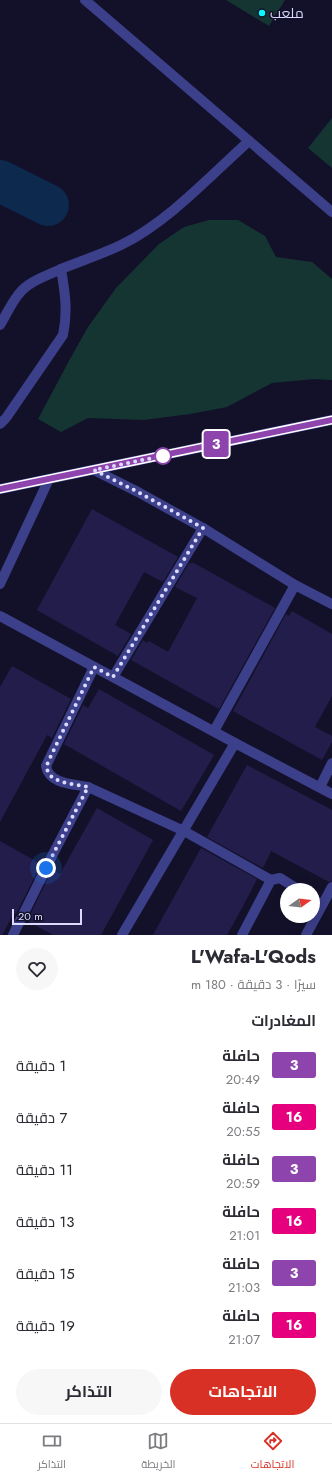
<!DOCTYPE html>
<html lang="ar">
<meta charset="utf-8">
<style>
:root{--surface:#fff;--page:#f7f7f7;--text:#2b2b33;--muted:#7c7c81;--line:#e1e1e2;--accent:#d93025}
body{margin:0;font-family:Jost,Cairo,sans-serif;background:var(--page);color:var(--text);direction:rtl;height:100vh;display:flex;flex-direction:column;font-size:15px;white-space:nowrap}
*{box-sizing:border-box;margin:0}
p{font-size:13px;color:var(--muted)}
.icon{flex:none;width:22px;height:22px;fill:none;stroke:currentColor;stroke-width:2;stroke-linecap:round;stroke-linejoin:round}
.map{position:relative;height:935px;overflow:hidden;direction:ltr}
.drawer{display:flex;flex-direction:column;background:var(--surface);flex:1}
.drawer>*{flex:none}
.badge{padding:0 8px;border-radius:3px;font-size:14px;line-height:26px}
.needle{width:26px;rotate:76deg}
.controls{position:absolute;left:280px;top:883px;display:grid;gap:8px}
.controls a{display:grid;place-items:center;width:40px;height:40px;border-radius:50%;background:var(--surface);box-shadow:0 2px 10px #0003;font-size:20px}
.scale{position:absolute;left:12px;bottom:10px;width:70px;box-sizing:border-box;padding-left:4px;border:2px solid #dcdaff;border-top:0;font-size:11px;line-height:14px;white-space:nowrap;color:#dcdaff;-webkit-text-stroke:3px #13112a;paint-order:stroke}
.you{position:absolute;width:20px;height:20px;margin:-10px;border:3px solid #fff;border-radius:50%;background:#1a73e8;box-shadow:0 0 0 6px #1a73e833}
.map>.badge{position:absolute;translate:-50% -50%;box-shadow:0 0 0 2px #fff}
h2{padding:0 16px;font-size:15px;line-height:36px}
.round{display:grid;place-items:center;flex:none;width:42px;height:42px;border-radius:21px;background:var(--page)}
.headline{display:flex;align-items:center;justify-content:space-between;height:68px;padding:0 16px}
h1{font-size:19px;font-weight:700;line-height:30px}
.cta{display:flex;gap:8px;margin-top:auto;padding:8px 16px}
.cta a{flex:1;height:46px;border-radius:24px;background:var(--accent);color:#fff;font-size:16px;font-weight:700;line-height:46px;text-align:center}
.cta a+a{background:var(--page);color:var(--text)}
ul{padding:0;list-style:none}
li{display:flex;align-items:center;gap:12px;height:52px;padding:0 16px}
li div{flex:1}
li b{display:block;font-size:15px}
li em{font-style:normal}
li .badge{min-width:44px;font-weight:700;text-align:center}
.tabs{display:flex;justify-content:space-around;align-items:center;height:56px;border-top:1px solid var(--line);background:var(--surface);font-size:11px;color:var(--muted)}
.tabs a{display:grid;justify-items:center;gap:2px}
.tabs .active{color:var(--accent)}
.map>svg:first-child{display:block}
</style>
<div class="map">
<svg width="332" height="935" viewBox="0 0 332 935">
<rect width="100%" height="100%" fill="#13112a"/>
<g fill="#143531">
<path d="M226 0H285L269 26Z"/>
<path d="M332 118V168L308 148Z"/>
<path d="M209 220H238L265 236 276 257 312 262 332 279V380L314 379 272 383 227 407 190 414 144 420 88 418 61 432 38 419 70 359 88 327 116 288 159 244 184 227Z"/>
</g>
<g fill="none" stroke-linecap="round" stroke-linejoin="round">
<path stroke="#0d294d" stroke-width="42" d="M0 181 48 205"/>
</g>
<g fill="#231d4b">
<path d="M92 509 178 557 163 582 144 572 115 625 131 634 118 656 37 610Z"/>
<path d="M192 562 275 608 219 709 131 660 143 640 147 643 149 641 168 652 197 598 175 587 189 563 191 564Z"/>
<path d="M292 611 332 634V696L315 727 332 736V742L322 760 233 711 286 614 289 616Z"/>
<path d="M12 666 71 699 52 738 47 735 0 822V687Z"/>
<path d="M99 689 214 755 181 811 64 744 83 705 88 708Z"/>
<path d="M247 765 332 810V881L329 882 271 851 263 868 207 837Z"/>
<path d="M97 808 153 840 101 935H53L27 921 52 870 60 874Z"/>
<path d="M0 841 41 864 16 914 14 913 2 935H0Z"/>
<path d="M201 848 257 879 242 908 227 935H153Z"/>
</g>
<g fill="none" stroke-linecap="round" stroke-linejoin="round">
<g stroke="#3c3f89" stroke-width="10">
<path d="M85 0 332 212"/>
<path d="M0 325C6 315 11 304 18 295 28 281 47 276 61 269"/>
<path d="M0 424 6 418 63 335C68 312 65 292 61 269 81 261 102 254 121 245 168 222 210 176 249 141"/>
<path d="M94 470 138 492 203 528 295 585 332 604"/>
<path d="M0 584 49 479"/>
<path d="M0 616 235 743 332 794"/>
<path d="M113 677 203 528"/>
<path d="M214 731 295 585"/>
<path d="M88 787C73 784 49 784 46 766L94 667"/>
<path d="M320 787 332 763"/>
<path d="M313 899 322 905"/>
<path d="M13 935 53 854 88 787 184 831 271 880"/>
<path d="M122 935 235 743"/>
<path d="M242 935 271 880 280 878 299 890"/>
<path d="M306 935 332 887"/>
</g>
<path stroke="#3c3f89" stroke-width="10" d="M0 489 332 420"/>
</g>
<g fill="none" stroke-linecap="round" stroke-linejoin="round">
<g stroke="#fff" stroke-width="9">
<path id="line" d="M0 489 332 420"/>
</g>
<use href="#line" stroke="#8e44ad" stroke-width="6"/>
<path stroke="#dcdaff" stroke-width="4" stroke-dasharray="0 7.2" d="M46 868 88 787C75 784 41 783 48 762L94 667 113 677 203 528 138 492 94 470 167 455 163 456"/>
</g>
<circle fill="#07f8fe" stroke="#13112a" stroke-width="1.5" cx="262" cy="13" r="4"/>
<circle fill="#fff" stroke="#8e44ad" stroke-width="2" cx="163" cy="456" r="8"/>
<g text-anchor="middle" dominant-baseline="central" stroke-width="3" stroke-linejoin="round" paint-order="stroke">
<g font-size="14" fill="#dcdaff" stroke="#13112a" text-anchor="start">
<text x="270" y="13">ملعب</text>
</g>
</g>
</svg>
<div class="controls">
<a><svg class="needle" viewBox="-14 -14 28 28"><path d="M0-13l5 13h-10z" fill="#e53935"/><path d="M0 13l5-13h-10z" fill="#7c7c81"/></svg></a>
</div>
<div class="scale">20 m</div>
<div class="you" style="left:46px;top:868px"></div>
<b class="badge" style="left:216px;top:444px;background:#8e44ad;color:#fff">3</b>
</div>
<section class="drawer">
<div class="headline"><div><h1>L'Wafa-L'Qods</h1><p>سيرًا · 3 دقيقة · 180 m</p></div><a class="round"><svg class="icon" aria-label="heart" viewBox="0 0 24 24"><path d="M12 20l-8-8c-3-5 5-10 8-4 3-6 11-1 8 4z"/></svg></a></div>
<h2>المغادرات</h2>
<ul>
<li><span class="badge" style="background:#8e44ad;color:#fff">3</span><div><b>حافلة</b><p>20:49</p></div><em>1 دقيقة</em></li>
<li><span class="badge" style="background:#e6007e;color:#fff">16</span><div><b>حافلة</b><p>20:55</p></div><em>7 دقيقة</em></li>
<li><span class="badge" style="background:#8e44ad;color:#fff">3</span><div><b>حافلة</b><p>20:59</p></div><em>11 دقيقة</em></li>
<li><span class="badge" style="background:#e6007e;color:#fff">16</span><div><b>حافلة</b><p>21:01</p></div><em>13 دقيقة</em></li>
<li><span class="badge" style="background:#8e44ad;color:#fff">3</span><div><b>حافلة</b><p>21:03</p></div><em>15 دقيقة</em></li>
<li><span class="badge" style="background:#e6007e;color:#fff">16</span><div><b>حافلة</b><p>21:07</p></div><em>19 دقيقة</em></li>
</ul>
<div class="cta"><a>الاتجاهات</a><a>التذاكر</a></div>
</section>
<nav class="tabs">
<a class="active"><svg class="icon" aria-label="directions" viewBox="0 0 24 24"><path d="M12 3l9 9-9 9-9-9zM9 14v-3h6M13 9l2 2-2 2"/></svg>الاتجاهات</a>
<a><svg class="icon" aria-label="map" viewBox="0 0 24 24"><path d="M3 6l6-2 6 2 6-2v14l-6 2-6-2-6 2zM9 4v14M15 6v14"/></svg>الخريطة</a>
<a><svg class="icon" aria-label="tickets" viewBox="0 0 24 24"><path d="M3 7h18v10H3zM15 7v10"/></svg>التذاكر</a>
</nav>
